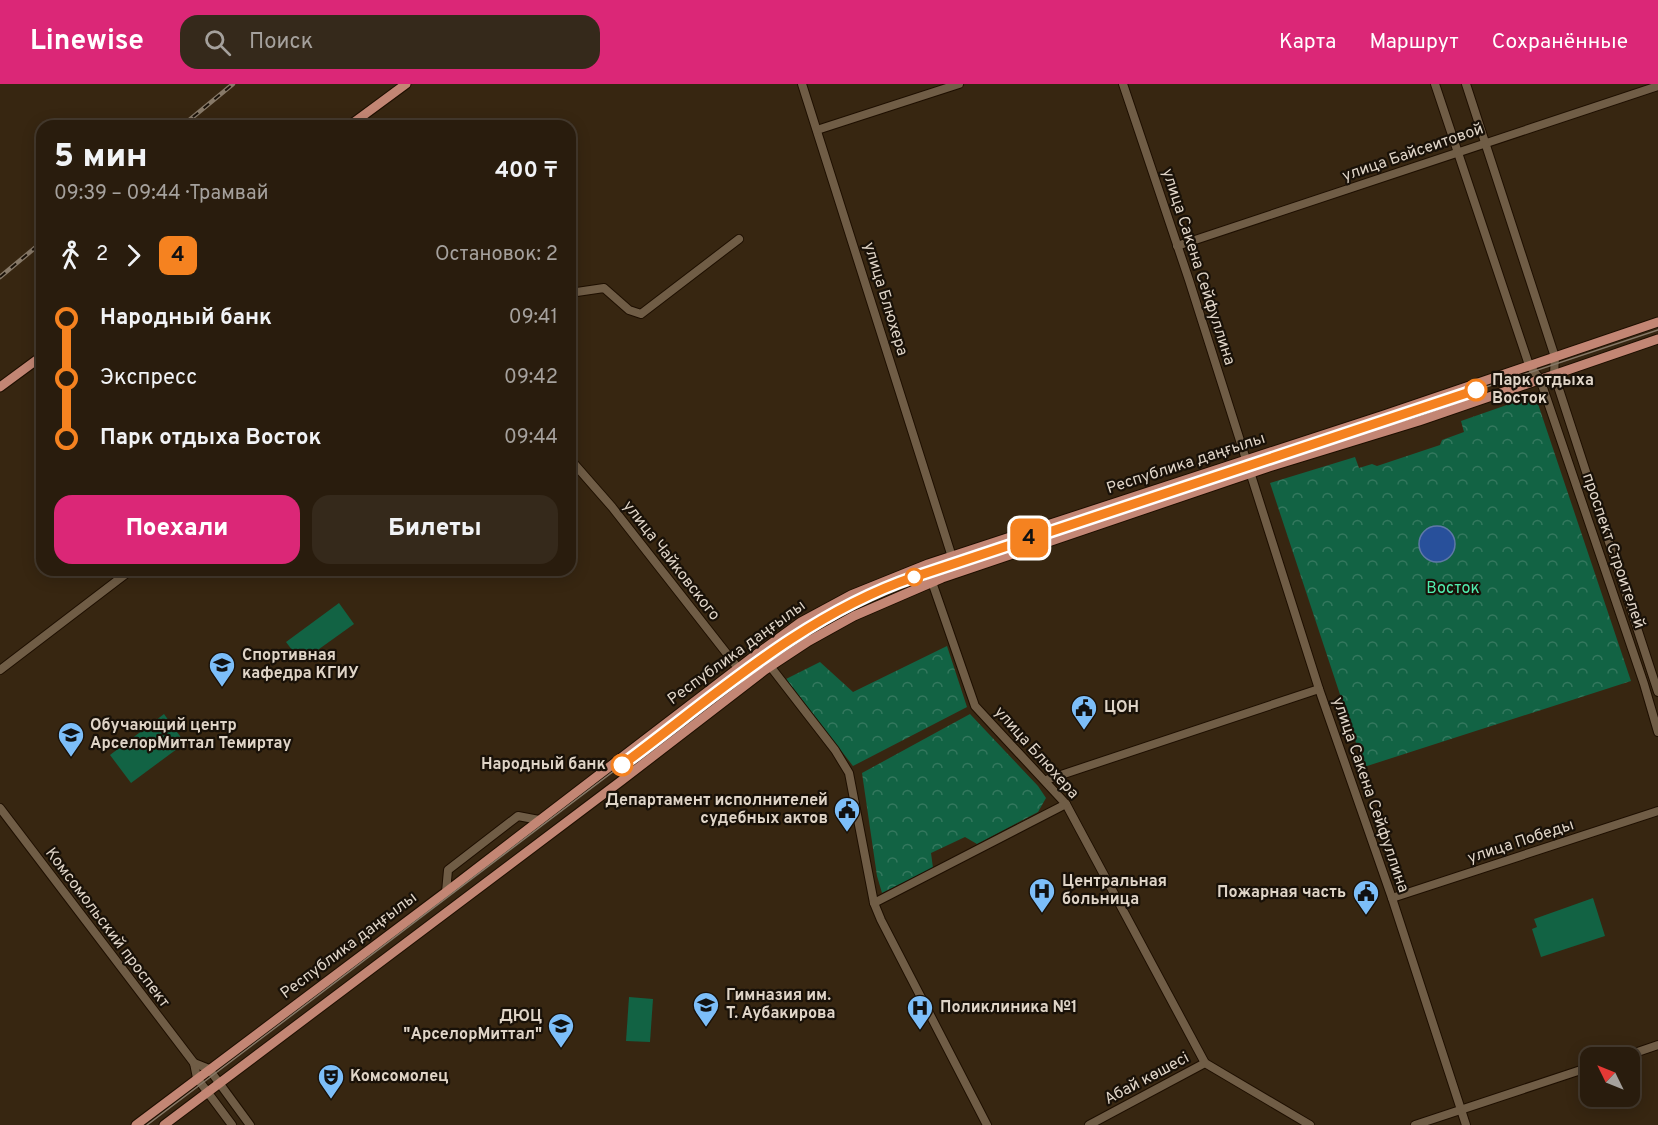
<!DOCTYPE html>
<html lang="ru">
<meta charset="utf-8">
<style>
:root{--surface:#291c0d;--page:#35291b;--text:#f1f3f6;--muted:#a5a19d;--line:#453a2e;--accent:#db2777}
body{margin:0;font-family:Overpass,sans-serif;background:var(--page);color:var(--text);height:100vh;display:flex;flex-direction:column;font-size:22px;white-space:nowrap}
*{box-sizing:border-box;margin:0}
p{font-size:20px;color:var(--muted)}
.icon{flex:none;width:33px;height:33px;fill:none;stroke:currentColor;stroke-width:2;stroke-linecap:round;stroke-linejoin:round}
.map{position:relative;flex:1;overflow:hidden}
.sheet{position:absolute;left:36px;top:36px;width:540px;height:456px;display:flex;flex-direction:column;background:var(--surface);border-radius:18px;box-shadow:0 3px 15px #0003,0 0 0 2px var(--line)}
.sheet>*{flex:none}
.badge{padding:0 12px;border-radius:9px;font-size:21px;line-height:39px}
.needle{width:39px;rotate:313deg}
.buttons{position:absolute;left:1580px;top:963px;display:grid;gap:12px}
.buttons a{display:grid;place-items:center;width:60px;height:60px;border-radius:12px;background:var(--surface);box-shadow:0 3px 15px #0003,0 0 0 2px var(--line);font-size:30px}
.map>.badge{position:absolute;translate:-50% -50%;box-shadow:0 0 0 3px #fff}
.legs{display:flex;align-items:center;gap:9px;height:66px;padding:0 18px;font-size:20px}
.legs p{margin-inline-start:auto}
.headline{display:flex;align-items:center;justify-content:space-between;height:102px;padding:0 18px}
h1{font-size:33px;font-weight:800;line-height:45px}
.action{display:flex;gap:12px;margin-top:auto;padding:12px 18px}
.action a{flex:1;height:69px;border-radius:18px;background:var(--accent);color:#fff;font-size:24px;font-weight:800;line-height:69px;text-align:center}
.action a+a{background:var(--page);color:var(--text)}
ul{padding:0 18px;list-style:none}
li{display:flex;align-items:center;gap:21px;height:60px;font-size:22px}
li i{display:grid;place-items:center;width:9px;height:100%;margin:0 8px;background:currentColor}
li i::after{content:'';width:15px;height:15px;margin:-8px;border:4px solid;border-radius:50%;background:var(--surface)}
li p{margin-inline-start:auto}
li:first-child i{background:linear-gradient(#0000 50%,currentColor 0)}
li:last-child i{background:linear-gradient(currentColor 50%,#0000 0)}
header{display:flex;align-items:center;gap:36px;box-sizing:border-box;height:84px;padding:0 30px;background:var(--accent);color:#fff}
header strong{font-size:28px}
nav{display:flex;gap:33px;margin-inline-start:auto;font-size:21px}
.search{width:420px;height:54px;background:var(--page);display:flex;align-items:center;gap:15px;box-sizing:border-box;padding:0 21px;border-radius:18px;color:var(--muted);font-size:22px}
.map>svg:first-child{display:block}
</style>
<header>
<strong>Linewise</strong>
<div class="search"><svg class="icon" aria-label="search" viewBox="0 0 24 24"><circle cx="10" cy="10" r="6"/><path d="M15 15l6 6"/></svg>Поиск</div>
<nav><a>Карта</a><a>Маршрут</a><a>Сохранённые</a></nav>
</header>
<div class="map">
<svg width="1658" height="1041" viewBox="0 0 1658 1041">
<defs>
<pattern id="park-crowns" width="20" height="18" patternUnits="userSpaceOnUse" patternTransform="scale(1.5)"><rect width="20" height="18" fill="#126344"/><path d="M2 6a3 3 0 1 1 6 0M12 15a3 3 0 1 1 6 0" fill="none" stroke="#34785e"/></pattern>
</defs>
<rect width="100%" height="100%" fill="#372611"/>
<g fill="url(#park-crowns)">
<path d="M1535 311 1631 597 1364 683 1270 399 1355 373 1359 384 1372 380 1377 382 1440 361 1442 356 1464 348 1461 337Z"/>
<path d="M947 562 967 623 853 682 786 595 820 578 853 608Z"/>
<path d="M970 630 1038 702 1046 714 1038 728 977 760 965 753 931 769 933 784 882 809 877 792 862 689Z"/>
</g>
<g fill="#126344">
<path d="M339 519 354 540 301 578 286 558Z"/>
<path d="M164 630 185 659 131 699 110 671Z"/>
<path d="M1593 814 1605 852 1541 873 1532 845 1537 843 1534 835Z"/>
<path d="M629 913 653 915 650 958 626 957Z"/>
</g>
<circle fill="#28509b" stroke="#5f78a8" stroke-width="1.5" cx="1437" cy="460" r="18"/>
<g fill="none" stroke-linecap="round" stroke-linejoin="round">
<g stroke="#1e0f00" stroke-width="10">
<g id="minor">
<path d="M802 0 952 473"/>
<path d="M1123 0 1189 196 1319 605 1392 814 1466 1041"/>
<path d="M1435 0 1529 281 1540 295 1644 600 1658 648"/>
<path d="M1466 0 1555 273 1554 290 1658 608"/>
<path d="M817 46 959 0"/>
<path d="M1177 162 1658 2"/>
<path d="M570 209 604 204 629 226 641 230 739 155"/>
<path d="M570 375 612 423 749 598"/>
<path d="M932 498 975 622 1066 720 1205 979"/>
<path d="M770 582 835 666 849 689 874 819 881 836 987 1041"/>
<path d="M0 586 131 486"/>
<path d="M1046 696 1319 605"/>
<path d="M0 724 194 979 197 994 232 1041"/>
<path d="M446 808 448 786 518 732 539 736"/>
<path d="M1392 814 1658 727"/>
<path d="M874 819 1066 720"/>
<path d="M1620 974 1658 961"/>
<path d="M194 979 209 985 250 1041"/>
<path d="M1089 1041 1205 979 1310 1041"/>
<path d="M1415 1041 1590 983"/>
</g>
</g>
<g stroke="#1e0f00" stroke-width="11">
<g id="major">
<path d="M349 42 406 0"/>
<path d="M0 303 42 272"/>
<path d="M136 1041 446 808 754 572 801 538 851 511 928 480 1384 331 1658 238"/>
<path d="M164 1041 621 697 765 586 809 557 854 532 942 494 1269 383 1419 337 1658 255"/>
</g>
</g>
<use href="#minor" stroke="#705d46" stroke-width="8"/>
<use href="#major" stroke="#c38674" stroke-width="9"/>
<path stroke="#877968" stroke-width="1.5" d="M147 1041 759 577 812 540 843 523 901 497 1658 246"/>
<g stroke="#877968" stroke-width="4.5">
<g id="rail">
<path d="M182 42 233 0"/>
<path d="M0 193 42 158"/>
</g>
</g>
<use href="#rail" stroke="#191108" stroke-width="2" stroke-dasharray="7" stroke-linecap="butt"/>
</g>
<g fill="none" stroke-linecap="round" stroke-linejoin="round">
<g stroke="#fff" stroke-width="14">
<path id="line-1" d="M622 681C715 612 803 531 914 493L1476 306"/>
</g>
<use href="#line-1" stroke="#f58220" stroke-width="9"/>
</g>
<defs>
<g id="university-pin" transform="scale(1.35)"><path d="M0 17L-7.5 6A9.5 9.5 0 1 1 7.5 6Z" fill="#7cbef9" stroke="#191108"/><path d="M0-5L7-2L0 1L-7-2ZM-4 1L0 2.5L4 1V4Q0 6-4 4Z" fill="#111"/></g>
<g id="civic-pin" transform="scale(1.35)"><path d="M0 17L-7.5 6A9.5 9.5 0 1 1 7.5 6Z" fill="#7cbef9" stroke="#191108"/><path d="M-.6-6.5H3V-4.5H.6V-3L4-1V1h2V6H-6V1h2V-1L-.6-3ZM-1.2 2.5V6h2.4V2.5Z" fill="#111"/></g>
<g id="hospital-pin" transform="scale(1.35)"><path d="M0 17L-7.5 6A9.5 9.5 0 1 1 7.5 6Z" fill="#7cbef9" stroke="#191108"/><path d="M-5-5h3v3.5h4V-5h3V5h-3V1.5h-4V5h-3Z" fill="#111"/></g>
<g id="school-pin" transform="scale(1.35)"><path d="M0 17L-7.5 6A9.5 9.5 0 1 1 7.5 6Z" fill="#7cbef9" stroke="#191108"/><path d="M0-5L7-2L0 1L-7-2ZM-4 1L0 2.5L4 1V4Q0 6-4 4Z" fill="#111"/></g>
<g id="theatre-pin" transform="scale(1.35)"><path d="M0 17L-7.5 6A9.5 9.5 0 1 1 7.5 6Z" fill="#7cbef9" stroke="#191108"/><path d="M-5-5.5Q0-4 5-5.5V0Q5 5 0 6Q-5 5-5 0ZM-3.3-2.5H-1v1.5H-3.3ZM1-2.5H3.3v1.5H1ZM-2.8 1Q0 5.5 2.8 1Z" fill="#111"/></g>
</defs>
<g fill-rule="evenodd">
<use href="#university-pin" x="222" y="581"/>
<use href="#civic-pin" x="1084" y="624"/>
<use href="#university-pin" x="71" y="651"/>
<use href="#civic-pin" x="847" y="726"/>
<use href="#hospital-pin" x="1042" y="807"/>
<use href="#civic-pin" x="1366" y="809"/>
<use href="#school-pin" x="706" y="921"/>
<use href="#hospital-pin" x="920" y="924"/>
<use href="#school-pin" x="561" y="942"/>
<use href="#theatre-pin" x="331" y="993"/>
</g>
<g fill="#fff" stroke="#f58220" stroke-width="3">
<circle cx="1476" cy="306" r="10"/>
<circle cx="914" cy="493" r="8"/>
<circle cx="622" cy="681" r="10"/>
</g>
<g text-anchor="middle" dominant-baseline="central" stroke-width="4.5" stroke-linejoin="round" paint-order="stroke">
<g font-size="16" fill="#dfd4c7" stroke="#191108">
<text transform="translate(1413 69) rotate(-19)">улица Байсеитовой</text>
<text transform="translate(1198 183) rotate(72)">улица Сакена Сейфуллина</text>
<text transform="translate(885 215) rotate(73)">улица Блюхера</text>
<text transform="translate(1186 380) rotate(-18)">Республика даңғылы</text>
<text transform="translate(1613 467) rotate(71)">проспект Строителей</text>
<text transform="translate(671 477) rotate(52)">улица Чайковского</text>
<text transform="translate(737 569) rotate(-36)">Республика даңғылы</text>
<text transform="translate(1036 669) rotate(48)">улица Блюхера</text>
<text transform="translate(1370 711) rotate(71)">улица Сакена Сейфуллина</text>
<text transform="translate(1521 758) rotate(-18)">улица Победы</text>
<text transform="translate(107 844) rotate(53)">Комсомольский проспект</text>
<text transform="translate(349 862) rotate(-37)">Республика даңғылы</text>
<text transform="translate(1147 995) rotate(-28)">Абай көшесі</text>
</g>
<g font-size="16" font-weight="bold" fill="#dfd4c7" stroke="#191108" text-anchor="start">
<text x="1492" y="297">Парк отдыха<tspan x="1492" dy="18">Восток</tspan></text>
<text x="606" y="681" text-anchor="end">Народный банк</text>
</g>
<g font-size="16" fill="#51eeaf" stroke="#191108">
<text x="1453" y="505">Восток</text>
</g>
<g font-size="16" font-weight="bold" fill="#dfd4c7" stroke="#191108" text-anchor="start">
<text x="242" y="572">Спортивная<tspan x="242" dy="18">кафедра КГИУ</tspan></text>
<text x="1104" y="624">ЦОН</text>
<text x="90" y="642">Обучающий центр<tspan x="90" dy="18">АрселорМиттал Темиртау</tspan></text>
<text x="828" y="717" text-anchor="end">Департамент исполнителей<tspan x="828" dy="18">судебных актов</tspan></text>
<text x="1062" y="798">Центральная<tspan x="1062" dy="18">больница</tspan></text>
<text x="1346" y="809" text-anchor="end">Пожарная часть</text>
<text x="726" y="912">Гимназия им.<tspan x="726" dy="18">Т. Аубакирова</tspan></text>
<text x="940" y="924">Поликлиника №1</text>
<text x="542" y="933" text-anchor="end">ДЮЦ<tspan x="542" dy="18">"АрселорМиттал"</tspan></text>
<text x="350" y="993">Комсомолец</text>
</g>
</g>
</svg>
<div class="buttons">
<a><svg class="needle" viewBox="-14 -14 28 28"><path d="M0-13l5 13h-10z" fill="#e53935"/><path d="M0 13l5-13h-10z" fill="#a5a19d"/></svg></a>
</div>
<b class="badge" style="left:1029px;top:454px;background:#f58220;color:#111">4</b>
<section class="sheet">
<div class="headline"><div><h1>5 мин</h1><p>09:39 – 09:44 · Трамвай</p></div><b>400 ₸</b></div>
<div class="legs"><svg class="icon" aria-label="walk" viewBox="0 0 24 24"><circle cx="13" cy="4" r="2"/><path d="M13 8l-2 6 4 7M11 14l-3 7M7 12l3-4h3l4 4"/></svg>2<svg class="icon" aria-label="forward" viewBox="0 0 24 24"><path d="M9 5l7 7-7 7"/></svg><b class="badge" style="background:#f58220;color:#111">4</b><p>Остановок: 2</p></div>
<ul>
<li><i style="color:#f58220"></i><b>Народный банк</b><p>09:41</p></li>
<li><i style="color:#f58220"></i><span>Экспресс</span><p>09:42</p></li>
<li><i style="color:#f58220"></i><b>Парк отдыха Восток</b><p>09:44</p></li>
</ul>
<div class="action"><a>Поехали</a><a>Билеты</a></div>
</section>
</div>
